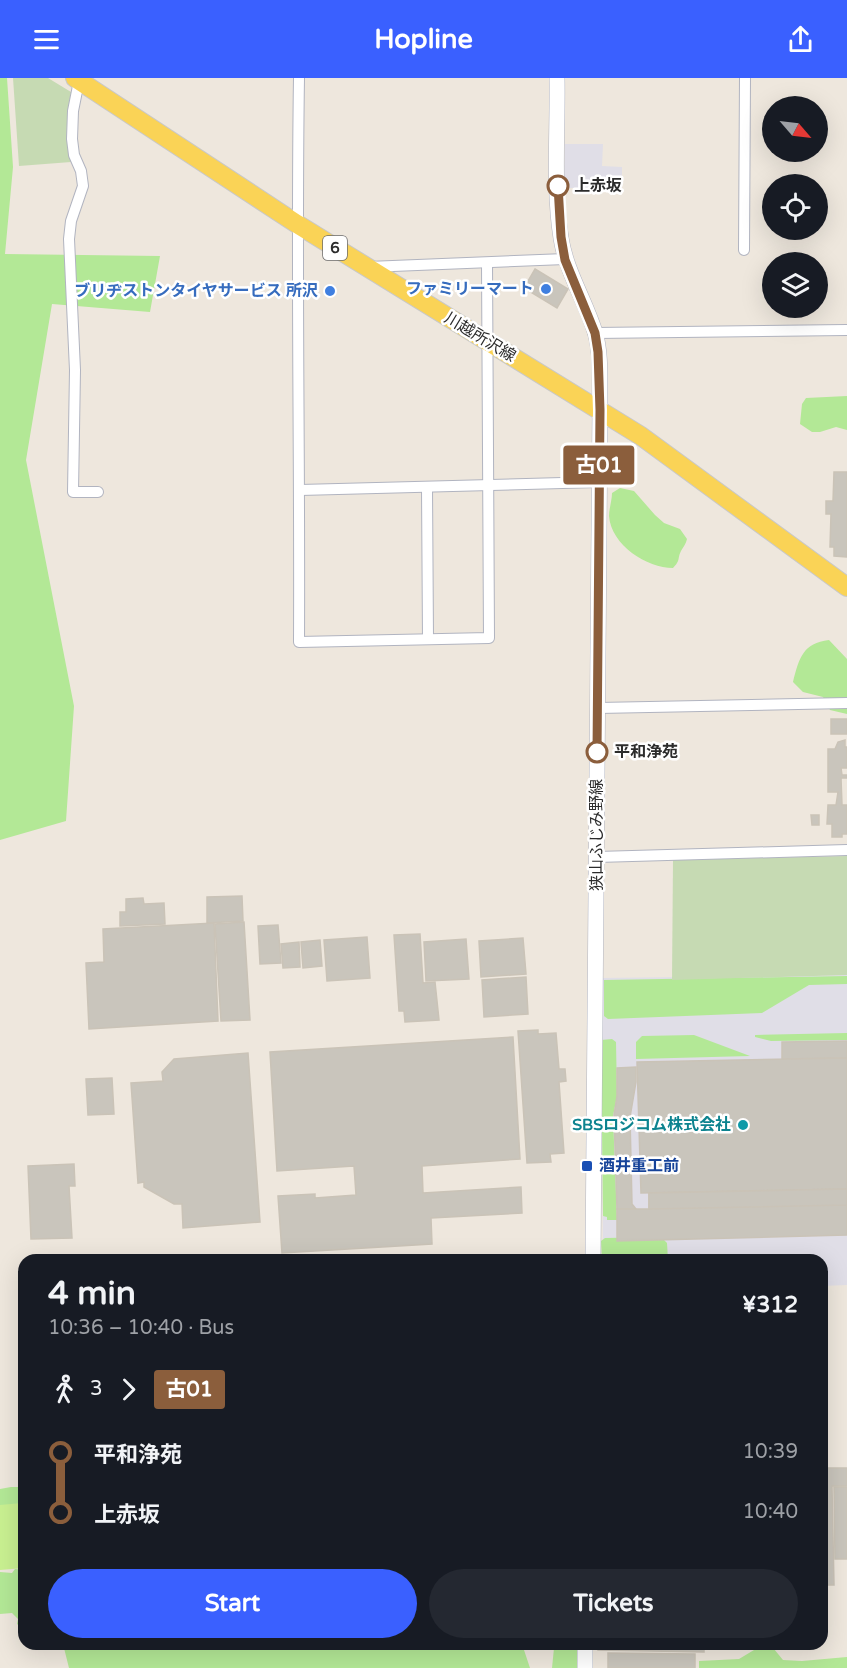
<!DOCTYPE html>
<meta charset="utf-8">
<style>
:root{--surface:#171b24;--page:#242831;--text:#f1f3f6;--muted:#9ea1a6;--accent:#3a60ff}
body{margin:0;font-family:"Varela Round","Noto Sans JP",sans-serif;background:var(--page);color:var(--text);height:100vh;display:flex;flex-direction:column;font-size:22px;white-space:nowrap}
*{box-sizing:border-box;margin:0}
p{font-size:20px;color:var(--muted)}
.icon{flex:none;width:33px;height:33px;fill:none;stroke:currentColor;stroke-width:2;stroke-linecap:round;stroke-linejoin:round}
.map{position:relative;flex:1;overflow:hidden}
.panel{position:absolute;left:18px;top:1176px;width:810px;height:396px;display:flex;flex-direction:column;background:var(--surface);border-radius:18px;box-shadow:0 6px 24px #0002}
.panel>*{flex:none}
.badge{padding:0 12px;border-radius:4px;font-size:21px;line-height:39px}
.needle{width:39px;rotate:118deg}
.tools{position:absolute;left:762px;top:18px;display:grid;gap:12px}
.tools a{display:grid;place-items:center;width:66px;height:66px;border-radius:50%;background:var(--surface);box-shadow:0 6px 24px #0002;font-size:30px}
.map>.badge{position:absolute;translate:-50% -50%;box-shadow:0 0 0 3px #fff}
.legs{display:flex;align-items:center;gap:9px;height:66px;padding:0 30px;font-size:20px}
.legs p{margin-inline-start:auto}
.overview{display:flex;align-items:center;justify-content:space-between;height:102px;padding:0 30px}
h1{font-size:33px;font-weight:700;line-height:45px}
.primary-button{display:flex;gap:12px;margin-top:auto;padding:12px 30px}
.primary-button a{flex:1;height:69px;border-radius:36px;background:var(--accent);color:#fff;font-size:24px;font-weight:700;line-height:69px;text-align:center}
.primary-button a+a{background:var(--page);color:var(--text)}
ul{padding:0 30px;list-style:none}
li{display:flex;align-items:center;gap:21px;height:60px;font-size:22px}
li i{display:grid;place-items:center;width:9px;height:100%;margin:0 8px;background:currentColor}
li i::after{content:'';width:15px;height:15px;margin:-8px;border:4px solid;border-radius:50%;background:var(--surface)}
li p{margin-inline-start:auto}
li:first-child i{background:linear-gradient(#0000 50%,currentColor 0)}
li:last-child i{background:linear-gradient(currentColor 50%,#0000 0)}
header{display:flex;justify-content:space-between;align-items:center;height:78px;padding:0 30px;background:var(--accent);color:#fff;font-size:27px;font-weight:700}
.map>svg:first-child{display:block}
</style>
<header><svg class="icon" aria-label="menu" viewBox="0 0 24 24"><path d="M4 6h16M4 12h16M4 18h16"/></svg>Hopline<svg class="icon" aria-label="share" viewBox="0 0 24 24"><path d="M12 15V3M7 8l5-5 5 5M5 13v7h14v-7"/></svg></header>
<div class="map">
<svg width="847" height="1590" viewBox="0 0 847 1590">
<rect width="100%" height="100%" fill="#eee7dd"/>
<g fill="#e0dee7">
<path d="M565 66H603L602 88 622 89V110H564Z"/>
<path d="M847 897V1207L822 1208V1182H603L601 900Z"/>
</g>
<g fill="#b3e896">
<path d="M0 0H7L13 89 5 176 160 178 150 234 52 226 26 382 74 628 66 743 0 762Z"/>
<path d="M847 318V352L836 349 820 354H812L800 346 802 326 806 320Z"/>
<path d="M620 410 634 413 655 437 664 445 680 451 687 461C686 466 683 469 681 473 677 481 681 482 673 490 647 490 611 467 609 438 609 431 612 422 612 415Z"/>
<path d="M829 562 847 581V636L830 632 823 619 803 614 793 604C799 580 803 565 829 562Z"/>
<path d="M847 898V906L809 907 762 935 608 941 604 938V902Z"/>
<path d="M847 955V962L771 963 755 959V957Z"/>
<path d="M694 957 750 978 636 981V964L642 958Z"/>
<path d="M612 961 616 964 617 1018 613 1038 617 1142H607V1139L603 1138 601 962Z"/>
<path d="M661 1159 667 1165 668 1182H602L601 1163 605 1160Z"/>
<path d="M11 1409H24V1479L0 1429V1411Z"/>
<path d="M15 1491 24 1492V1552L17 1546 18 1541 12 1535 0 1536V1494L12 1495Z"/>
<path d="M63 1566H522L530 1590H69Z"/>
<path d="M560 1566 577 1567V1590H552L554 1570Z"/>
<path d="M774 1571 783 1582 802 1583 847 1579V1590H699V1583L739 1581 754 1572Z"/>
</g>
<g fill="#c6dab3">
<path d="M13 0H48L71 14C67 38 64 60 71 84L19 88Z"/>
<path d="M847 778V897L672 902 673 782Z"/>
</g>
<path fill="#c9f091" d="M22 1425 24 1490 0 1492V1427Z"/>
<g fill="#c9c5bc" stroke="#cac3b7" stroke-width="1.5">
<path d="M535 191 568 211 557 230 524 210Z"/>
<path d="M834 394H847V479L834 478V469H830L831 436H826V423H833Z"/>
<rect x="831" y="641" width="16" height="15"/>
<path d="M845 662V669H847V690H841L842 697H847V700H841L842 727H847V756H842V759H832V746H827L828 727H836L838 714H828V671H835L838 664Z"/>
<path d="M811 737H819V747H812Z"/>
<path d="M242 818 243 843 207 845V819Z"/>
<path d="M143 820 144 826 164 825 165 846 120 848V834H126V821Z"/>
<path d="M244 844 250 942 221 943 215 846Z"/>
<path d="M214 845 218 943 89 951 86 885 104 884 103 851Z"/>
<path d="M278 847 281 885 260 886 258 848Z"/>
<path d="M420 856 423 905 435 904 439 942 405 944 404 933H399L394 857Z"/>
<path d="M367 859 370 900 327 903 324 862Z"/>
<path d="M523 860 526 896 481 899 479 863Z"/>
<path d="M466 861 469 901 426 903 424 864Z"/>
<path d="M320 862 322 888 303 890 301 864Z"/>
<path d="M299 864 300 889 283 890 281 866Z"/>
<path d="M526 899 528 936 484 939 482 902Z"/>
<path d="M538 952V956L556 955 559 991H565L566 1003 559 1004 564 1075 550 1076 551 1084 527 1085 518 953Z"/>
<path d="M513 959 520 1081 422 1088 423 1115 521 1109 522 1135 431 1140 432 1166 282 1175 278 1118 315 1116V1120L356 1117 354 1088 277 1093 270 974Z"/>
<path d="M847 963V980L782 981V964Z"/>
<path d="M248 975 260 1144 183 1150 182 1126H174L144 1109V1104L138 1105 131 1005 163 1003 162 994 174 981Z"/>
<path d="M847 980V1111L641 1115 637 984Z"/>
<path d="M636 989V1004L630 1039 632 1126 636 1131H617L614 1037 617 1018V990Z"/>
<path d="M112 1000 114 1036 88 1037 86 1001Z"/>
<path d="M74 1086 75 1108H69L72 1160 31 1161 28 1088Z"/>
<path d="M847 1111V1157L617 1163V1131H649V1115Z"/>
<path d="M847 1111V1127L649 1131V1115Z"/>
<path d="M822 1390H847V1408H832L834 1507H822Z"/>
<path d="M834 1409H847V1481H835Z"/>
<path d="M598 1566H704V1574L598 1572Z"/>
<rect x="707" y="1566" width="41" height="5"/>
<path d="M608 1575 695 1576V1590H608Z"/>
</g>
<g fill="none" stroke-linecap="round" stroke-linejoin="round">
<g stroke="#b1b4c0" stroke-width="12">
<g id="street">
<path d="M299 0C296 188 300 376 299 564L489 560 487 185"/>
<path d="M79 3 73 33 72 61 74 77 81 93 83 108 71 143 69 161 75 292 73 414H98"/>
<path d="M744 172 745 0"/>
<path d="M368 189 565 181"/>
<path d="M595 255 847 252"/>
<path d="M427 409 428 561"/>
<path d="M300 412 599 404"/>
<path d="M598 630 847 625"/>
<path d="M597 779 847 772"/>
</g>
</g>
<g stroke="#b1b4c0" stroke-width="16">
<g id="secondary">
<path d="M557 0C558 50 553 111 561 160 566 193 585 222 595 254 602 278 599 307 600 332L593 1182"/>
<path d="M585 1590V1566"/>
</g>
</g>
<g stroke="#c8c8c8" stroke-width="20">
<path id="primary" d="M75 0 297 146 641 358 847 509"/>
</g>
<use href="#street" stroke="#fff" stroke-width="10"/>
<use href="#secondary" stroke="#fff" stroke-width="15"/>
<use href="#primary" stroke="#fad356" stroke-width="18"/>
</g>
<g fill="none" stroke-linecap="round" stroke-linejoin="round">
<g stroke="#fff" stroke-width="14">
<path id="line-1" d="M558 108 561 159 565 182 595 255 598 274 600 332 597 674"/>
</g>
<use href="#line-1" stroke="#8b5e3c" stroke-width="9"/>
</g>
<g fill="#fff" stroke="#8b5e3c" stroke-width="3">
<circle cx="558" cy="108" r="10"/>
<circle cx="597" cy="674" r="10"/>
</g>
<g fill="#3f7fe0" stroke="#fff" stroke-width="2">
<circle cx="546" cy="211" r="6"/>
<circle cx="330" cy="213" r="6"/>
</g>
<circle fill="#0f9aa8" stroke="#fff" stroke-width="2" cx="743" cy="1047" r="6"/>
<rect fill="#1a4fb4" stroke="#fff" stroke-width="2" x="581" y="1082" width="12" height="12" rx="3"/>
<g text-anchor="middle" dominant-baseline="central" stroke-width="5" stroke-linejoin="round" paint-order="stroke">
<rect fill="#fff" stroke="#6b6b6b" stroke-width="1.5" x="323" y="158" width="24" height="24" rx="4.5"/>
<g font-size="15" font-weight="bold" fill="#2c2c2c">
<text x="335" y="170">6</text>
</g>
<g font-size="16" font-weight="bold" fill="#2c2c2c" stroke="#fff" text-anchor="start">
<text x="574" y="108">上赤坂</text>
<text x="614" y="674">平和浄苑</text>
</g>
<g font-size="16" font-weight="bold" fill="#366cbe" stroke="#fff" text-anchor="end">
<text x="534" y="211">ファミリーマート</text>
<text x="318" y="213">ブリヂストンタイヤサービス 所沢</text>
</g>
<g font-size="16" fill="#2c2c2c" stroke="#fff">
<text transform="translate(480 259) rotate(31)">川越所沢線</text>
<text transform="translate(597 757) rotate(-90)">狭山ふじみ野線</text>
</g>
<g font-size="16" font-weight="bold" fill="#0d838f" stroke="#fff" text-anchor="end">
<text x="731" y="1047">SBSロジコム株式会社</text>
</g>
<g font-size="16" font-weight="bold" fill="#164399" stroke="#fff" text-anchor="start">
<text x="599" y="1088">酒井重工前</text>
</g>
</g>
</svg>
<div class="tools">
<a><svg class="needle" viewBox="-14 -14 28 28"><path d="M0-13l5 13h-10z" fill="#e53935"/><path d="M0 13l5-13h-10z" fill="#9ea1a6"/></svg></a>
<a><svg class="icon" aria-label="locate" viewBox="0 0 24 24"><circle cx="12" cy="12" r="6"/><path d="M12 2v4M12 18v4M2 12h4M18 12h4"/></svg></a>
<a><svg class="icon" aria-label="layers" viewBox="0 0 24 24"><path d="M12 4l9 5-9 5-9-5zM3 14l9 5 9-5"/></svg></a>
</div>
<b class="badge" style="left:599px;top:387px;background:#8b5e3c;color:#fff">古01</b>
<section class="panel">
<div class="overview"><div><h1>4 min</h1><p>10:36 – 10:40 · Bus</p></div><b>¥312</b></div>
<div class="legs"><svg class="icon" aria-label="walk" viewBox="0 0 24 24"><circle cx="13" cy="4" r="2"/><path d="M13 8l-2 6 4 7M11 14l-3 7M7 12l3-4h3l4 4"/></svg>3<svg class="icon" aria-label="forward" viewBox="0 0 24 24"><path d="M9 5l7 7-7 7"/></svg><b class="badge" style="background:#8b5e3c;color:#fff">古01</b></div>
<ul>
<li><i style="color:#8b5e3c"></i><b>平和浄苑</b><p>10:39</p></li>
<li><i style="color:#8b5e3c"></i><b>上赤坂</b><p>10:40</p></li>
</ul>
<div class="primary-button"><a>Start</a><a>Tickets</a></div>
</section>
</div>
